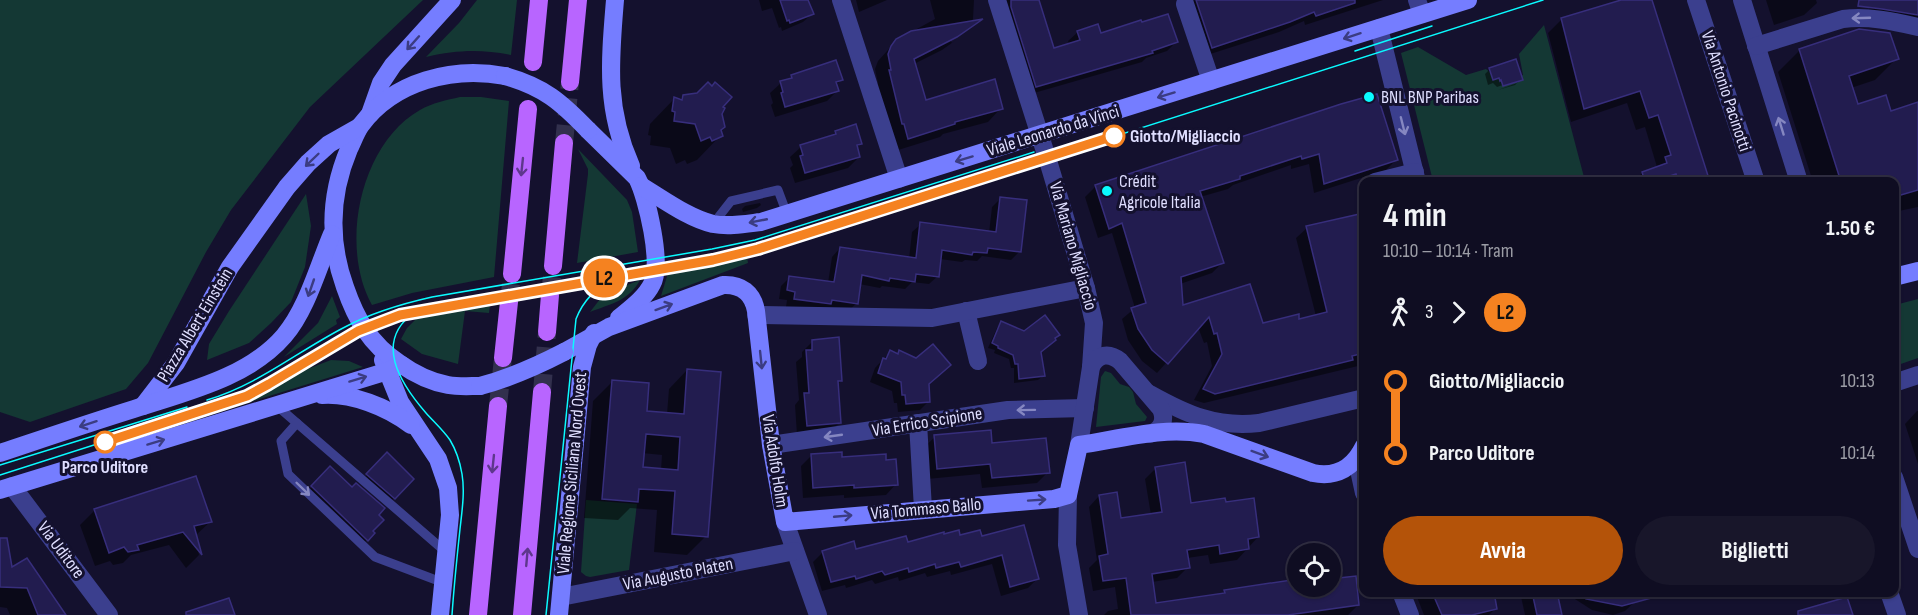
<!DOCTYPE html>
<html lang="it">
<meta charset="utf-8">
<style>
:root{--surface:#0f0d22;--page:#18162a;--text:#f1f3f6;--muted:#9b9ca5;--line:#2f2d40;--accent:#b45309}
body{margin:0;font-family:"Sofia Sans Condensed",sans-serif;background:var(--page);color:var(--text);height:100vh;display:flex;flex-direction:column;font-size:22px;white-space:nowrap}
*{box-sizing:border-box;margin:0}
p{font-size:20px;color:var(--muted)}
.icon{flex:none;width:33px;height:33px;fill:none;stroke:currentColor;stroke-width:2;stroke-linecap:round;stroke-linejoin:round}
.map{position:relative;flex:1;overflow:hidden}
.side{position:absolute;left:1359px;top:177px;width:540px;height:420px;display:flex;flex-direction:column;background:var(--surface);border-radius:12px;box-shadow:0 2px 4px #0004,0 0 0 2px var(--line)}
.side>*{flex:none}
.badge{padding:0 12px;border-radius:20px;font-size:21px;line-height:39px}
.tools{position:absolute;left:1287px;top:543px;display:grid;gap:12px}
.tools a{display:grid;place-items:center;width:54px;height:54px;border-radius:50%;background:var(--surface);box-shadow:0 2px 4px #0004,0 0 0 2px var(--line);font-size:30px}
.map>.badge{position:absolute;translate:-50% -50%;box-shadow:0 0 0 3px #fff}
.legs{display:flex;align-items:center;gap:9px;height:66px;padding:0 24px;font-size:20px}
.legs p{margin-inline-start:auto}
.head{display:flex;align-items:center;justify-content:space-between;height:102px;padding:0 24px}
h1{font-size:33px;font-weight:700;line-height:45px}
.cta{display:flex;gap:12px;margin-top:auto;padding:12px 24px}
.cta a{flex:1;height:69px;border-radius:36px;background:var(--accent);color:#fff;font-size:24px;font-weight:700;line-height:69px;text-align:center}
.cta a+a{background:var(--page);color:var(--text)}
ul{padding:0 24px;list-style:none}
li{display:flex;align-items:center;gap:21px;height:72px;font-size:22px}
li i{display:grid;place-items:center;width:9px;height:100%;margin:0 8px;background:currentColor}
li i::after{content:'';width:15px;height:15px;margin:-8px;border:4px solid;border-radius:50%;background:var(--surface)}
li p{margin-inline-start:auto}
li:first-child i{background:linear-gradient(#0000 50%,currentColor 0)}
li:last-child i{background:linear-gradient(currentColor 50%,#0000 0)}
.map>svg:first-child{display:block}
</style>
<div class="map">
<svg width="1918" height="615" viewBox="0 0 1918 615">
<rect width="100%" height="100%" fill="#14112e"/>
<g fill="#143834">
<path d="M0 0H423L310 107 231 210 206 252 148 363 126 389 30 422 0 412Z"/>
<path d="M477 0H517L511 55C480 49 457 50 426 57L459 23Z"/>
<path d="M1544 25 1585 181H1433L1401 53 1418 47 1466 75 1486 69 1501 81 1523 75 1519 54Z"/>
<path d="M460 97H481L509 101 494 277 412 293 372 305C339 246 360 144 420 110 432 103 447 100 460 97Z"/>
<path d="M578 149 627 200 632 212 638 252 577 263 588 174V169Z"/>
<path d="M306 194 311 226 305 267 291 302 271 323 249 343 207 360 209 344 229 311Z"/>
<path d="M747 257 748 263 661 296 668 273Z"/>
<path d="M640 280C629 301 610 304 590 312L604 294Z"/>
<path d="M332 296 340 317 336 320 337 324 284 357 318 323Z"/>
<path d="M1918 299V358L1895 366V305Z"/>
<path d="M490 304 489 313 465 311 458 364 422 354 401 339 407 328 419 316Z"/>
<path d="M331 360 349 361 363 367 250 402 249 399 305 370Z"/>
<path d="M1105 371 1111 373 1120 384 1129 387 1133 392 1136 404 1147 417 1145 421 1096 427 1101 377Z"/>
<path d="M586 500 637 504 629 570 590 577 586 576 581 572Z"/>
</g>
<g fill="#0007" fill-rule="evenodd">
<path d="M759 0H807L812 14 803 22 782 31 781 27 779 28 772 8 762 11Z"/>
<path d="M856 0H887L859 12Z"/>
<path d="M930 0H974L973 19 961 34V32L950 40 952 43 956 40 942 50 914 64 925 102 1001 108 988 122 943 134 940 137 895 151 876 85 878 83 875 69 878 61 897 40 935 19Z"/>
<path d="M1002 0H1038L1053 50 1069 45 1068 41 1078 32 1176 42 1167 51 1146 58 1142 62 1027 95Z"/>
<path d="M1195 0H1383L1305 25 1304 21 1279 32 1201 57 1186 9Z"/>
<path d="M1627 0H1650L1708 182H1634L1642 173 1657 167 1645 127 1636 130 1627 103 1571 122 1548 33 1562 19Z"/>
<path d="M1766 0H1816L1817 3 1804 15 1774 25Z"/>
<path d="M1872 0H1918V33L1866 20Z"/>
<path d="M1800 50 1897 58 1875 80 1851 88 1857 106 1890 112 1918 103V207L1894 212V182H1813L1778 72Z"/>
<path d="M1490 69 1521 79 1515 85 1498 90 1517 83V80L1497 87 1493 83 1488 85 1485 74Z"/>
<path d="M792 76 841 80 836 85 837 91 827 101 775 117 771 105 773 103 770 93 781 83 787 81Z"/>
<path d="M683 96 721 107 720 131 721 135 697 160 687 164 685 160 676 164 670 148 650 145 651 136 648 135 650 124 674 99 679 100Z"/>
<path d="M1341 105 1396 160 1386 170 1314 193 1309 164 1291 169V165L1233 185 1228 189 1200 197 1222 263 1212 273 1180 284 1181 307 1262 325 1298 320 1316 316 1296 238 1307 228 1364 214V368L1359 369 1358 366 1204 403 1194 400 1212 366 1207 342 1204 343 1198 327 1157 373 1142 361 1128 340 1122 319 1135 308 1112 233 1098 238 1085 197 1095 187Z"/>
<path d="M835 132 861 143 856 148 859 157 848 168 795 183 790 168 793 165 790 157 801 147 830 138Z"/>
<path d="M1001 198 1019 252 1011 260 982 256 977 261 965 260 962 262 940 259 938 276 929 284 912 282 905 289 882 286 880 288 859 284 857 303 848 311 786 307 787 300 779 299 781 286 789 278 828 283 832 257 840 248 909 259 912 232 921 224 989 233 992 207Z"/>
<path d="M760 203 761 205 757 208 743 212 742 209 745 206Z"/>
<path d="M1001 323 1043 376 1038 380 1014 383V368H1011L1009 359 994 353 995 350 988 348 997 328Z"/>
<path d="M812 342 841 381 837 385 840 422 829 433 797 435 795 405 799 400 796 362 802 357V352Z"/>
<path d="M890 352 897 355 900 352 916 360 927 384 928 402 920 410 898 412 897 403H894L892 391 870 382 875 368Z"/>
<path d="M687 370 706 536 687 555 654 552 657 510 630 508 618 520 584 518 593 401 612 382 646 412 667 414 669 389ZM642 453 662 455 661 470 641 469Z"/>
<path d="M1917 411H1918V464L1905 424Z"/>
<path d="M935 437 990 445 1048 472 1037 483 982 488 980 474 927 479 924 447Z"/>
<path d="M387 454 412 479 391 501 364 478Z"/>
<path d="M811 456 885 461 896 484 886 495 844 498V495L803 498 801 466Z"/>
<path d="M330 468 376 515 371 531 373 533 364 543 309 490Z"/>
<path d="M1156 468 1190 504H1225L1258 537 1237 560 1210 564 1208 555 1187 558 1188 567 1177 578 1152 582 1155 605 1221 596 1225 591 1298 586H1330V576H1334L1335 580 1358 605 1348 615H1104L1108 611 1118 609 1115 587 1093 591 1089 568 1097 560 1089 507 1099 496 1120 520 1151 515 1145 479Z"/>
<path d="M195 477 210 522 195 536 199 555 186 568 169 545 131 555 123 563 113 565 110 561 95 566 80 525 94 511Z"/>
<path d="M943 536 981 537 1038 578 1028 588 1001 596 992 564 951 575 950 571 927 577 925 573 899 581 898 577 875 584 872 580 846 588 845 585 822 591 813 562 823 552 907 544Z"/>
<path d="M0 554 11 569 64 615H10L7 608 0 607Z"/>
<path d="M1415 592H1492L1496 608 1489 615H1424Z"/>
<path d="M1520 592H1556L1561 615H1525Z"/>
<path d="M1564 592H1645L1625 611 1613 615 1592 610Z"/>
</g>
<g fill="#221c4f" stroke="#372e7c" stroke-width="1.5" fill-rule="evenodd">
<path d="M780 0H808L814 14 790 23 789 20 787 21Z"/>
<path d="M1011 0H1039L1054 48 1080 40 1077 31 1098 24 1101 33 1141 20 1142 22 1168 14 1178 42 1152 51 1153 53 1036 87 1011 7Z"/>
<path d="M1196 0H1355V3L1316 16 1314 12 1290 22 1212 48Z"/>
<path d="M1621 0H1652L1710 182H1679L1676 174 1651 182H1645L1642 172 1667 163 1665 157 1671 155 1658 115 1649 118 1640 91 1584 109 1561 18Z"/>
<path d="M1859 0H1918V15L1882 9 1858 6Z"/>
<path d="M983 19 957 37 914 59 926 100 995 79 1003 109 955 122V124L908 139 904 124H902L889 70H891L888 54 891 46 896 39 911 31Z"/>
<path d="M1859 29 1890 33 1899 59 1849 76 1858 104 1886 95 1891 111 1918 102V190L1894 197V182H1841L1799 49Z"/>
<path d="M1516 59 1523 80 1503 86 1501 80 1500 81 1499 78 1493 80 1489 68Z"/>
<path d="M836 60 843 80 836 82 839 91 785 107 781 93 783 92 780 81 792 78 791 75Z"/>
<path d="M708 82 712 86 715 82 732 97 723 107 725 108 722 114 725 127 721 130 723 136 712 141 710 137 701 141 695 124 674 121 675 112 672 111 674 97 682 100 683 95 697 93Z"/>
<path d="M1377 94 1398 160 1324 184 1319 154 1302 159 1301 156 1240 176V179L1200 191 1224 263 1181 277 1183 305 1250 284 1263 323 1299 314V319L1327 312 1306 226 1364 213V353L1352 356 1353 360 1215 394 1203 389 1222 354 1217 333 1214 334 1209 317 1168 364 1152 350 1138 329 1131 308 1146 303 1122 223 1109 229 1095 185 1341 104Z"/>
<path d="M856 124 862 144 857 145 860 157 805 173 800 156 803 155 800 145 836 134 835 131Z"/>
<path d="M1000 197 1027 200 1021 252 988 248 987 253 973 252 972 255 942 250 939 277 916 274 915 282 890 278 889 281 862 275 858 304 832 300 831 304 794 299 795 292 787 290 789 276 834 282 840 247 916 258 920 222 996 232Z"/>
<path d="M1045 315 1060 335 1055 338 1056 340 1041 352 1045 376 1019 379 1018 364H1015L1013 355 998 348V346L992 343 1001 321 1024 331Z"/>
<path d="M839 337 842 381H838L841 423 807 426 804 393H809L806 350H812V340Z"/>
<path d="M933 344 951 365 929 384 930 402 906 404 905 395H902L901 382 878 373 883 358 886 359 890 350 898 354 899 350 916 358Z"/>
<path d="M687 369 721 372 708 537 672 534 675 491 639 489 638 502 602 499 612 380 649 383 647 411 684 414ZM646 434 680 437 678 470 643 467Z"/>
<path d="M991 430 992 443 1046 438 1050 473 992 478 990 464 937 469 934 435Z"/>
<path d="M387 452 414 479 395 499 366 474Z"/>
<path d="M842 452V457L886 454V460L896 459 898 485 854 488V485L813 488 811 454Z"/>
<path d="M1185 462 1191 503 1225 498 1226 502 1254 498 1259 537 1248 539 1249 549 1220 554 1219 545 1187 550 1190 568 1152 574 1156 603 1225 593 1224 590 1298 579V586H1330V579L1356 576 1359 605 1288 615H1131L1126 578 1103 581 1099 556 1108 554 1099 495 1117 492 1121 518 1162 512 1155 467Z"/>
<path d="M330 466 352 487 356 483 385 508 379 515 384 520 373 531 375 533 368 541 311 486Z"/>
<path d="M196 476 212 522 194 526 202 555 183 532 137 545 139 550 128 552 124 547 109 553 94 509Z"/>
<path d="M1024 525 1039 579 1010 587 1002 555 961 567 959 562 936 568 935 564 909 572 908 568 885 575 882 571 856 579 855 576 831 582 822 551 854 541 856 549 906 536 908 542 944 532V534L959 530 960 535 980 530 982 536Z"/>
<path d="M0 538H7L12 567 27 558 66 615H38L27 588 0 587Z"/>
<path d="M1432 592H1494L1497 609 1472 615H1442Z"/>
<path d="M1532 592H1557L1562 615H1537Z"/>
<path d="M1587 592H1659V596L1622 606 1586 599Z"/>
<path d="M1847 597 1853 615H1798V611Z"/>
<path d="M229 598 235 615H186V612Z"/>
</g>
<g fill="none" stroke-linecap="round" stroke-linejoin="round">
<g stroke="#32304d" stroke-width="18" stroke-dasharray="18 9" stroke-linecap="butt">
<path d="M564 143 570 82"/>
<path d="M550 295 553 266"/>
<path d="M509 302 512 274"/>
<path d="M542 392 547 332"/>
<path d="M498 406 503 358"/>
</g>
<g stroke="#3b3f8e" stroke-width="9">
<path d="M713 224 731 201 778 190 787 214"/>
<path d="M276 405 447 553"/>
<path d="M297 423 281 441 288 474 375 557 444 583"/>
</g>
<g stroke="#3b3f8e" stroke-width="18">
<path d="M841 0 899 179"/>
<path d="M997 0 1049 164 1086 288 1094 323 1091 367"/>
<path d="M1417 0 1422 14"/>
<path d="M1696 0 1756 182"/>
<path d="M1742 0 1799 182"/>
<path d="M1185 4 1211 81"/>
<path d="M1379 28 1417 182"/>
<path d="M1756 46 1843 19C1869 16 1892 21 1918 27"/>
<path d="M1375 182 1415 172"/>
<path d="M966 311 978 361"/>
<path d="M756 315 932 318 1086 288"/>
<path d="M1894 383 1918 375"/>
<path d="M1150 394C1186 414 1216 428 1259 423L1364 398"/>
<path d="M918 423 923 509"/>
<path d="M771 445 1008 410 1085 408"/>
<path d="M1079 445 1091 367C1097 354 1109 352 1120 361L1161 409C1166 420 1162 430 1150 434"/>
<path d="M1360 453 1359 470 1364 493"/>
<path d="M1894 477 1918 549"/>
<path d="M12 486 109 615"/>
<path d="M1068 495 1067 545 1079 615"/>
<path d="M785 522 818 615"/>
<path d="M1401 592 1410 615"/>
<path d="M1889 592 1897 615"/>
<path d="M561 597 795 551"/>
</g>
<g stroke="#757dff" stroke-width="18">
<path d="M615 0C610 61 605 108 631 166"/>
<path d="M370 114 381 83 393 65 452 0"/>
<path d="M588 130 637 178C647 197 663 265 652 284 645 298 631 308 619 318"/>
<path d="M641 186C663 199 688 218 713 224 729 227 745 224 761 222L1468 0"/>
<path d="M1894 277 1918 271"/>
<path d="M564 352 609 327 723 285C741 284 753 293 756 311L771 445 785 522 1054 499 1068 495 1079 445C1120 439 1164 426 1204 434L1313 473C1337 478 1354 467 1364 446"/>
<path d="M383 360 400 402 438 459 448 488 450 515 440 615"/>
<path d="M480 386C470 386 459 387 448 385 431 382 413 373 399 363 370 344 356 319 345 287 328 240 330 194 349 149 353 141 356 132 361 125 394 81 453 66 505 76"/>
<path d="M322 395C352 393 387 407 411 425"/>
<path d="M143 406 176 363 230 267 287 187 308 163 329 144 359 127"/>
<path d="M0 453C45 438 89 423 134 409 185 392 248 378 284 336 307 309 318 267 332 234"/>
<path d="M0 490 388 371 402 365"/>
<path d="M559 615 582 367 588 345 594 333"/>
</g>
<g stroke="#b865ff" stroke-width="18">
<path d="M533 62 539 0"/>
<path d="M570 82 578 0"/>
<path d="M553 266 564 143"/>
<path d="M512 274 528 109"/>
<path d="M547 332 550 295"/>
<path d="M503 358 509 302"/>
<path d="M478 615 498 406"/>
<path d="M522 615 542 392"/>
</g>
<g stroke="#0afbff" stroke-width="1.5">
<path d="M1355 51 1432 26"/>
<path d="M415 312C373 341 400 383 426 413 434 422 443 430 450 440 456 450 460 462 462 474 465 492 462 511 460 529 457 557 454 586 452 615"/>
<path d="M207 400C258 385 298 351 345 327 373 312 401 304 432 297L712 249 755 240 1034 152"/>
<path d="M0 465 187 407"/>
<path d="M0 475 247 396C298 369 344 333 400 315L713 259 758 250 1543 0"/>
<path d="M546 615 576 319C583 301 597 287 614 279"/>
</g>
<g stroke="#757dff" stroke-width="18">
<path d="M505 76C544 87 561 102 588 130"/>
<path d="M480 386C510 378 537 366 564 352"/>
</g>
</g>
<defs><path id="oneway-shaft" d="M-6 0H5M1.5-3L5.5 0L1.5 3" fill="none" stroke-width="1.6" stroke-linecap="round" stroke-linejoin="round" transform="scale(1.5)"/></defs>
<g stroke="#8587c1">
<use href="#oneway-shaft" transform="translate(1861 18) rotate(178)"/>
<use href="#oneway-shaft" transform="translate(1403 126) rotate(76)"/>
<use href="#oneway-shaft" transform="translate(1781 126) rotate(-107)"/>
<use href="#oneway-shaft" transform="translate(1026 410) rotate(179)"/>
<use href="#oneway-shaft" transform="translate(833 436) rotate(172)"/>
<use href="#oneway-shaft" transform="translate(303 489) rotate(44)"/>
</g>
<g stroke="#3b3c82">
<use href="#oneway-shaft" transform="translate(1352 36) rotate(162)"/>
<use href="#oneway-shaft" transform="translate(413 43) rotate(132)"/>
<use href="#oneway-shaft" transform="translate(1166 95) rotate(163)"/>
<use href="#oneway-shaft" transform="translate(964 159) rotate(163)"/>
<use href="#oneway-shaft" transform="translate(312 160) rotate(136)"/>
<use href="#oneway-shaft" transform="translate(758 221) rotate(169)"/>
<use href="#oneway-shaft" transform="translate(311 288) rotate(109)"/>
<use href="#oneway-shaft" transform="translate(664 307) rotate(-20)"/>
<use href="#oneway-shaft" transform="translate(761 360) rotate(84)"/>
<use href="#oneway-shaft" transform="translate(358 379) rotate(-17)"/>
<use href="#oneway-shaft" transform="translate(88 424) rotate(162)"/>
<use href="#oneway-shaft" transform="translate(156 442) rotate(-17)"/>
<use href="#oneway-shaft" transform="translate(1260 454) rotate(20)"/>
<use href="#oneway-shaft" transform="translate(1037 500) rotate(-4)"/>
<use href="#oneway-shaft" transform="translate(843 516) rotate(-5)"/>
</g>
<g stroke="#5e378c">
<use href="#oneway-shaft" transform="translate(522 167) rotate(96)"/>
<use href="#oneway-shaft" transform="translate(493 464) rotate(96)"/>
<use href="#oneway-shaft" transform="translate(527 557) rotate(-85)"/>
</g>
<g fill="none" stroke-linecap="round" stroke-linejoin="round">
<g stroke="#fff" stroke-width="14">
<path id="line-1" d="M105 442 247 396 269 384 358 331 400 315 713 260 758 249 1114 136"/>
</g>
<use href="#line-1" stroke="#f58220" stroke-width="9"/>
</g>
<g fill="#0afbff" stroke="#14112e" stroke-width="2">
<circle cx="1369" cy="97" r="6"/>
<circle cx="1107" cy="191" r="6"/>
</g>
<g fill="#fff" stroke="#f58220" stroke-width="3">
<circle cx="1114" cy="136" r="10"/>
<circle cx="105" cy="442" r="10"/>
</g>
<g text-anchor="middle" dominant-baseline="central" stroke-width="6" stroke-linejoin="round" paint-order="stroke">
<g font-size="18" fill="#dfdeff" stroke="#14112e">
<text transform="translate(1726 91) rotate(72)">Via Antonio Pacinotti</text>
<text transform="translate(1053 131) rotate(-17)">Viale Leonardo da Vinci</text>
<text transform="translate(1073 246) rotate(74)">Via Mariano Migliaccio</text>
<text transform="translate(195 325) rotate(-59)">Piazza Albert Einstein</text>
<text transform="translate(927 422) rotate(-9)">Via Errico Scipione</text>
<text transform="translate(775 461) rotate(81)">Via Adolfo Holm</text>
<text transform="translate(572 473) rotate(-85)">Viale Regione Siciliana Nord Ovest</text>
<text transform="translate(926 509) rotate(-5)">Via Tommaso Ballo</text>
<text transform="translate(61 550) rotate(53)">Via Uditore</text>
<text transform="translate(678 574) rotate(-11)">Via Augusto Platen</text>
</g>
<g font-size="18" fill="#dfdeff" stroke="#14112e" text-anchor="start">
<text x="1381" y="97">BNL BNP Paribas</text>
<text x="1119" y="181">Crédit<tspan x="1119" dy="21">Agricole Italia</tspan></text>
</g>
<g font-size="18" font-weight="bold" fill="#dfdeff" stroke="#14112e" text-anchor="start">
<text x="1130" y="136">Giotto/Migliaccio</text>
<text x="105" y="467" text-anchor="middle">Parco Uditore</text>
</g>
</g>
</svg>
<div class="tools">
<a><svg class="icon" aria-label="locate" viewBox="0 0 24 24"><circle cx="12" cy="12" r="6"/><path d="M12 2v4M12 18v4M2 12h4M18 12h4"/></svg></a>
</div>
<b class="badge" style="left:604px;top:278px;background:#f58220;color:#111">L2</b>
<section class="side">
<div class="head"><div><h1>4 min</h1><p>10:10 – 10:14 · Tram</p></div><b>1.50 €</b></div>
<div class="legs"><svg class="icon" aria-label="walk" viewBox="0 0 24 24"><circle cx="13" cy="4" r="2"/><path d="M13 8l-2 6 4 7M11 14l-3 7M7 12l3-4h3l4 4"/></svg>3<svg class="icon" aria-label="forward" viewBox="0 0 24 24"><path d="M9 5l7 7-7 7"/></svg><b class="badge" style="background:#f58220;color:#111">L2</b></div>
<ul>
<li><i style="color:#f58220"></i><b>Giotto/Migliaccio</b><p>10:13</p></li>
<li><i style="color:#f58220"></i><b>Parco Uditore</b><p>10:14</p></li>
</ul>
<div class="cta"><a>Avvia</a><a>Biglietti</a></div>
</section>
</div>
